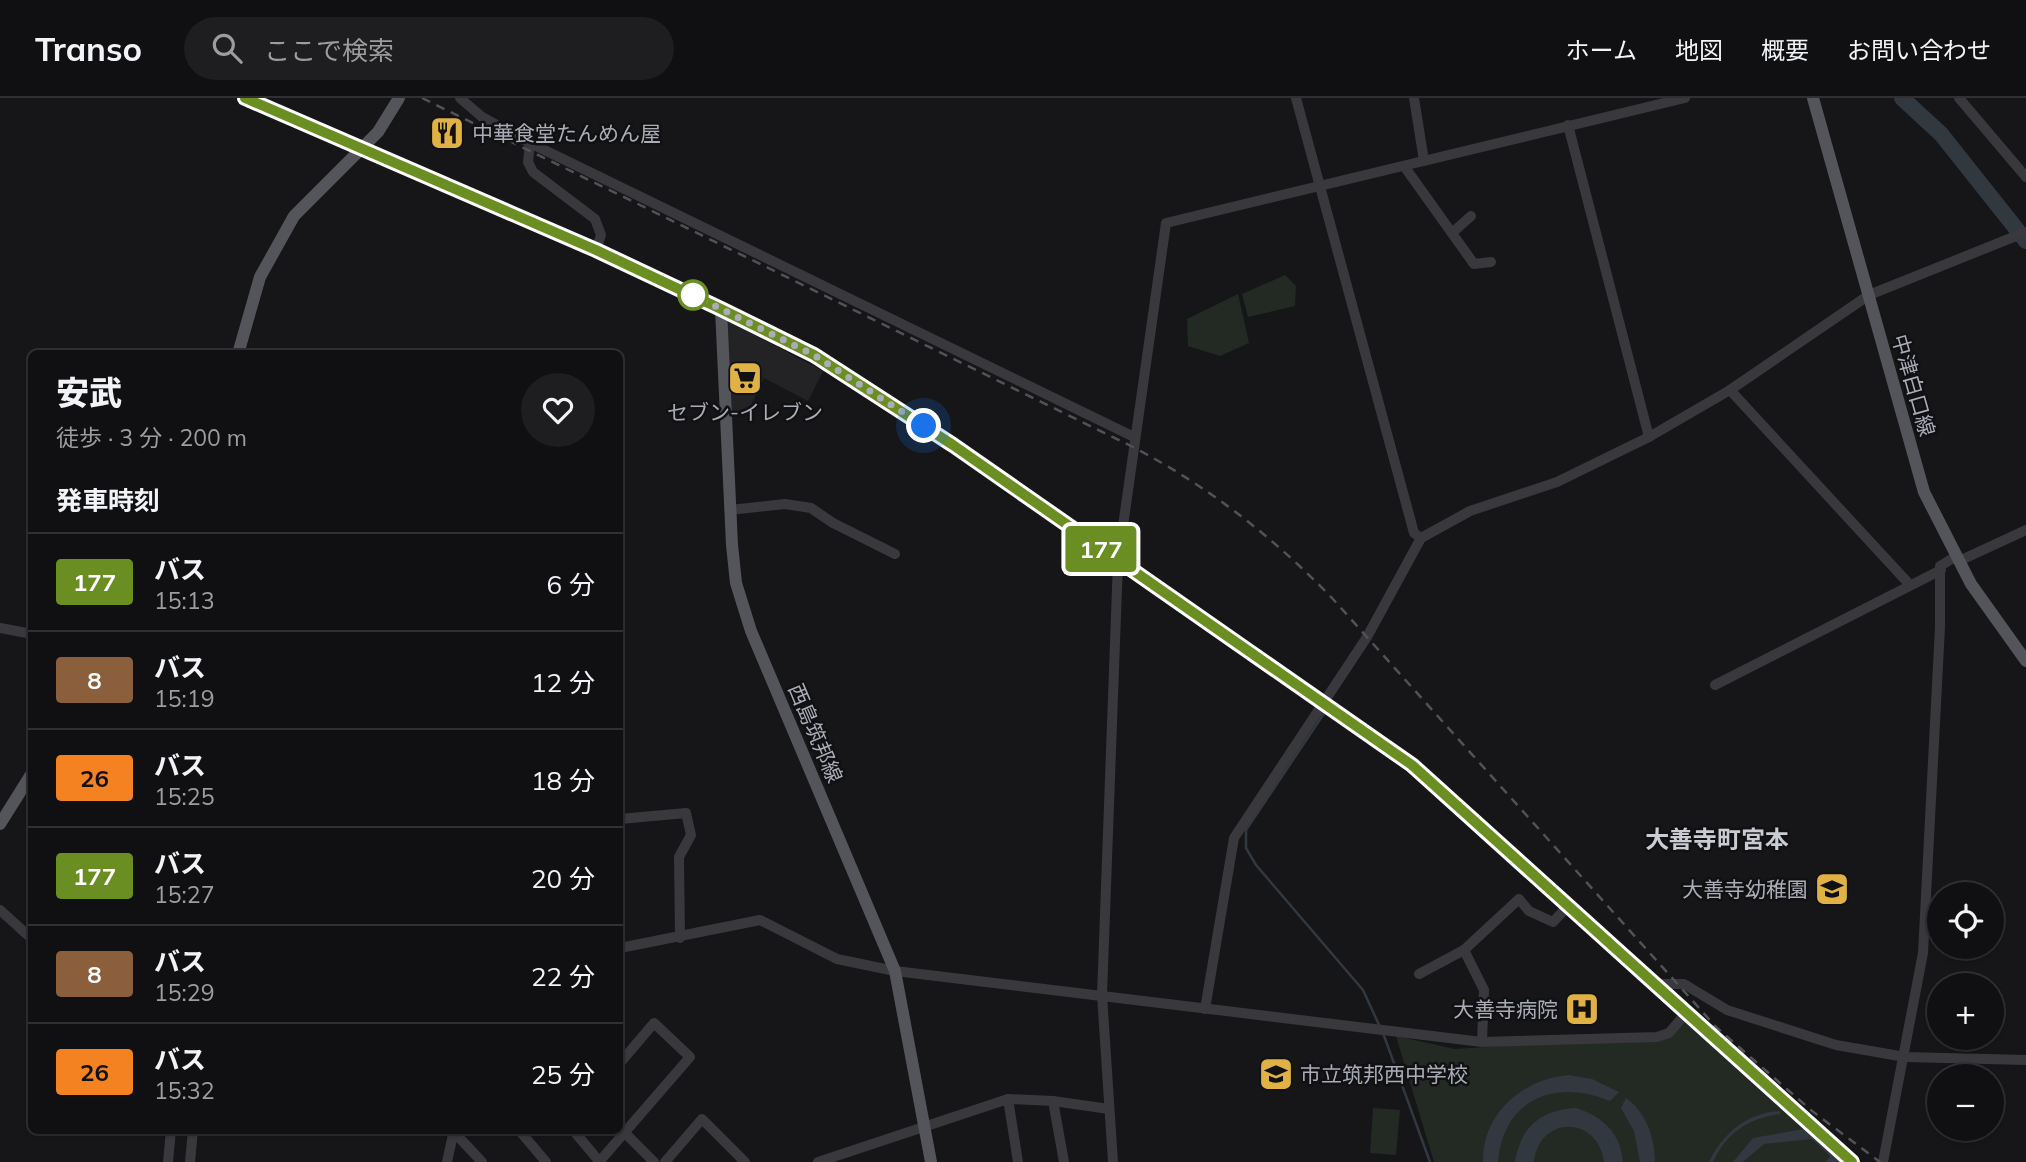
<!DOCTYPE html>
<html lang="ja">
<meta charset="utf-8">
<style>
:root{--surface:#101012;--page:#1e1e20;--text:#f1f3f6;--muted:#9c9d9f;--line:#303032}
body{margin:0;font-family:Mulish,"Noto Sans JP",sans-serif;background:var(--page);color:var(--text);height:100vh;display:flex;flex-direction:column;font-size:26px;white-space:nowrap}
*{box-sizing:border-box;margin:0}
p{font-size:23px;color:var(--muted)}
.icon{flex:none;width:38px;height:38px;fill:none;stroke:currentColor;stroke-width:2;stroke-linecap:round;stroke-linejoin:round}
.map{position:relative;flex:1;overflow:hidden}
.panel{position:absolute;left:28px;top:252px;width:595px;height:784px;display:flex;flex-direction:column;background:var(--surface);border-radius:10px;box-shadow:0 2px 5px #0004,0 0 0 2px var(--line)}
.panel>*{flex:none}
.badge{padding:0 14px;border-radius:5px;font-size:24px;line-height:46px}
.fabs{position:absolute;left:1927px;top:784px;display:grid;gap:14px}
.fabs a{display:grid;place-items:center;width:77px;height:77px;border-radius:50%;background:var(--surface);box-shadow:0 2px 5px #0004,0 0 0 2px var(--line);font-size:35px}
.you{position:absolute;width:35px;height:35px;margin:-18px;border:5px solid #fff;border-radius:50%;background:#1a73e8;box-shadow:0 0 0 10px #1a73e833}
.map>.badge{position:absolute;translate:-50% -50%;box-shadow:0 0 0 4px #fff}
h2{padding:0 28px;font-size:26px;line-height:63px}
.round{display:grid;place-items:center;flex:none;width:74px;height:74px;border-radius:37px;background:var(--page)}
.headline{display:flex;align-items:center;justify-content:space-between;height:119px;padding:0 28px}
h1{font-size:33px;font-weight:800;line-height:52px}
ul{padding:0;list-style:none}
li{display:flex;align-items:center;gap:21px;height:98px;padding:0 28px;border-top:2px solid var(--line)}
li div{flex:1}
li b{display:block;font-size:26px}
li em{font-style:normal}
li .badge{min-width:77px;font-weight:700;text-align:center}
header{display:flex;align-items:center;gap:42px;box-sizing:border-box;height:98px;padding:0 35px;background:var(--surface);border-bottom:2px solid var(--line)}
header strong{font-size:33px}
nav{display:flex;gap:38px;margin-inline-start:auto;font-size:24px}
.search{width:490px;height:63px;background:var(--page);display:flex;align-items:center;gap:18px;box-sizing:border-box;padding:0 24px;border-radius:38px;color:var(--muted);font-size:26px}
.map>svg:first-child{display:block}
</style>
<header>
<strong>Transo</strong>
<div class="search"><svg class="icon" aria-label="search" viewBox="0 0 24 24"><circle cx="10" cy="10" r="6"/><path d="M15 15l6 6"/></svg>ここで検索</div>
<nav><a>ホーム</a><a>地図</a><a>概要</a><a>お問い合わせ</a></nav>
</header>
<div class="map">
<svg width="2026" height="1064" viewBox="0 0 2026 1064">
<rect width="100%" height="100%" fill="#161618"/>
<path fill="#232225" d="M730 224 823 273 808 303 764 280 746 318H729L725 225Z"/>
<g fill="#232a24">
<path d="M1285 177 1296 188 1295 208 1248 219 1242 196Z"/>
<path d="M1238 196 1249 245 1220 258 1188 248 1187 221Z"/>
<path d="M1686 922 1844 1064H1434L1396 938 1455 951 1670 937Z"/>
<path d="M1373 1010 1400 1012 1396 1057 1370 1055Z"/>
</g>
<g fill="#313840">
<path d="M1569 977 1592 981 1619 994 1610 1003C1555 980 1503 1001 1498 1064H1483C1482 1015 1523 981 1569 977Z"/>
<path d="M1626 1000C1646 1014 1655 1040 1655 1064H1640L1634 1033 1621 1010Z"/>
<path d="M1576 1010C1602 1018 1621 1035 1623 1064H1604C1598 1017 1539 1017 1534 1064H1515C1521 1029 1540 1012 1576 1010Z"/>
<path d="M1780 1013V1016C1749 1020 1726 1035 1713 1064H1709C1723 1035 1747 1015 1780 1013Z"/>
<path d="M1804 1031 1840 1064H1826L1830 1058 1812 1041 1764 1046 1743 1064H1733L1753 1040Z"/>
</g>
<g fill="none" stroke-linecap="round" stroke-linejoin="round">
<g stroke="#313840" stroke-width="2.5">
<path d="M1325 614 1246 732V750L1256 767 1363 892 1380 929"/>
<path d="M1383 935 1430 1064"/>
</g>
<path stroke="#313840" stroke-width="16" d="M1902 0 1941 36 2026 143"/>
<g stroke="#38383d" stroke-width="10">
<path d="M460 0 482 19 530 45 1134 339"/>
<path d="M1296 0 1414 435 1421 440"/>
<path d="M1414 0 1424 63"/>
<path d="M1959 0 2026 79"/>
<path d="M1568 27 1649 339"/>
<path d="M530 45 528 64 533 74 595 121 601 137 596 152"/>
<path d="M1404 68 1474 166 1491 164"/>
<path d="M1452 135 1471 118"/>
<path d="M1730 292 1910 487"/>
<path d="M730 412 785 406 811 410 833 425 895 456"/>
<path d="M1959 463 2026 432"/>
<path d="M0 530 32 536"/>
<path d="M1715 587 1941 472"/>
<path d="M620 721 686 715 691 737 679 759 680 840"/>
<path d="M0 812 32 841"/>
<path d="M620 850 760 822 837 861 895 873 1482 944 1657 939 1669 935 1686 915"/>
<path d="M1464 852 1484 892 1482 944"/>
<path d="M1419 876 1464 852 1519 801 1529 813 1553 824 1569 807"/>
<path d="M1652 886H1684L1727 912 1836 947 1905 959 2026 962"/>
<path d="M1205 911 1234 740 1367 539 1421 440 1470 413 1557 384 1649 339 1730 292 1869 197 2026 134"/>
<path d="M1008 1001 1018 1064"/>
<path d="M1053 1003 1064 1064"/>
<path d="M519 1032 546 1064"/>
<path d="M573 1032 599 1063"/>
<path d="M453 1033 482 1064"/>
<path d="M625 1035 654 1064"/>
<path d="M168 1064 171 1032"/>
<path d="M190 1064 193 1032"/>
<path d="M447 1064 454 1032"/>
<path d="M599 1064 690 959 654 925 620 965"/>
<path d="M665 1064 702 1021 745 1064"/>
<path d="M818 1064 1008 1001 1053 1003 1109 1011"/>
<path d="M1113 1064 1102 897 1118 463 1166 125 1685 0"/>
<path d="M1883 1064 1923 855 1940 529V468L1955 459"/>
</g>
<g stroke="#54555b" stroke-width="12">
<path d="M245 0 596 152 721 211 814 257 953 347 1412 667 1852 1064"/>
<path d="M1813 0 1924 394 1971 486 2026 563"/>
<path d="M721 211 732 447 736 485 751 533 895 873 931 1064"/>
<path d="M238 256 260 179 294 118 378 34 399 0"/>
<path d="M0 726 32 675"/>
</g>
<path stroke="#515257" stroke-width="2.5" stroke-dasharray="9 7" stroke-linecap="butt" d="M422 0 1133 349C1209 389 1272 438 1332 500L1716 929 1812 1013 1880 1064"/>
</g>
<g fill="none" stroke-linecap="round" stroke-linejoin="round">
<g stroke="#fff" stroke-width="16">
<path id="line" d="M245 0 596 152 721 211 814 257 953 347 1412 667 1852 1064"/>
</g>
<use href="#line" stroke="#6b8e23" stroke-width="10"/>
<path stroke="#aaadb7" stroke-width="7" stroke-dasharray="0 12.6" d="M693 197 814 257 924 328"/>
</g>
<defs>
<g id="restaurant-square" transform="scale(1.75)"><rect x="-9" y="-9" width="18" height="18" rx="4" fill="#e0b246" stroke="#111113"/><path d="M-5-6h1v4h1v-4h1v4h1v-4h1v5L-1.5 .5V6h-2V.5L-5-1ZM5-6V6H3V1.5H1.5Q1.5-4 5-6Z" fill="#111"/></g>
<g id="supermarket-square" transform="scale(1.75)"><rect x="-9" y="-9" width="18" height="18" rx="4" fill="#e0b246" stroke="#111113"/><path d="M-6-5.5h2.5l.6 2H6L4.5 2H-2.5L-4.4-4H-6ZM-1.5 3.2a1.3 1.3 0 1 0 .1 0ZM3 3.2a1.3 1.3 0 1 0 .1 0Z" fill="#111"/></g>
<g id="school-square" transform="scale(1.75)"><rect x="-9" y="-9" width="18" height="18" rx="4" fill="#e0b246" stroke="#111113"/><path d="M0-5L7-2L0 1L-7-2ZM-4 1L0 2.5L4 1V4Q0 6-4 4Z" fill="#111"/></g>
<g id="hospital-square" transform="scale(1.75)"><rect x="-9" y="-9" width="18" height="18" rx="4" fill="#e0b246" stroke="#111113"/><path d="M-5-5h3v3.5h4V-5h3V5h-3V1.5h-4V5h-3Z" fill="#111"/></g>
</defs>
<g fill-rule="evenodd">
<use href="#restaurant-square" x="447" y="35"/>
<use href="#supermarket-square" x="745" y="280"/>
<use href="#school-square" x="1832" y="791"/>
<use href="#hospital-square" x="1582" y="911"/>
<use href="#school-square" x="1276" y="976"/>
</g>
<circle fill="#fff" stroke="#6b8e23" stroke-width="3.5" cx="693" cy="197" r="14"/>
<g text-anchor="middle" dominant-baseline="central" stroke-width="5" stroke-linejoin="round" paint-order="stroke">
<g font-size="21" fill="#aaadb7" stroke="#111113" text-anchor="start">
<text x="472" y="35">中華食堂たんめん屋</text>
<text x="745" y="314" text-anchor="middle">セブン-イレブン</text>
<text x="1808" y="791" text-anchor="end">大善寺幼稚園</text>
<text x="1558" y="911" text-anchor="end">大善寺病院</text>
<text x="1300" y="976">市立筑邦西中学校</text>
</g>
<g font-size="21" fill="#aaadb7" stroke="#111113">
<text transform="translate(1914 287) rotate(74)">中津白口線</text>
<text transform="translate(816 635) rotate(67)">西島筑邦線</text>
</g>
<g font-size="24" font-weight="bold" fill="#caccd3" stroke="#111113">
<text x="1717" y="741">大善寺町宮本</text>
</g>
</g>
</svg>
<div class="fabs">
<a><svg class="icon" aria-label="locate" viewBox="0 0 24 24"><circle cx="12" cy="12" r="6"/><path d="M12 2v4M12 18v4M2 12h4M18 12h4"/></svg></a>
<a>+</a>
<a>−</a>
</div>
<div class="you" style="left:924px;top:328px"></div>
<b class="badge" style="left:1101px;top:451px;background:#6b8e23;color:#fff">177</b>
<section class="panel">
<div class="headline"><div><h1>安武</h1><p>徒歩 · 3 分 · 200 m</p></div><a class="round"><svg class="icon" aria-label="heart" viewBox="0 0 24 24"><path d="M12 20l-8-8c-3-5 5-10 8-4 3-6 11-1 8 4z"/></svg></a></div>
<h2>発車時刻</h2>
<ul>
<li><span class="badge" style="background:#6b8e23;color:#fff">177</span><div><b>バス</b><p>15:13</p></div><em>6 分</em></li>
<li><span class="badge" style="background:#8b5e3c;color:#fff">8</span><div><b>バス</b><p>15:19</p></div><em>12 分</em></li>
<li><span class="badge" style="background:#f58220;color:#111">26</span><div><b>バス</b><p>15:25</p></div><em>18 分</em></li>
<li><span class="badge" style="background:#6b8e23;color:#fff">177</span><div><b>バス</b><p>15:27</p></div><em>20 分</em></li>
<li><span class="badge" style="background:#8b5e3c;color:#fff">8</span><div><b>バス</b><p>15:29</p></div><em>22 分</em></li>
<li><span class="badge" style="background:#f58220;color:#111">26</span><div><b>バス</b><p>15:32</p></div><em>25 分</em></li>
</ul>
</section>
</div>
